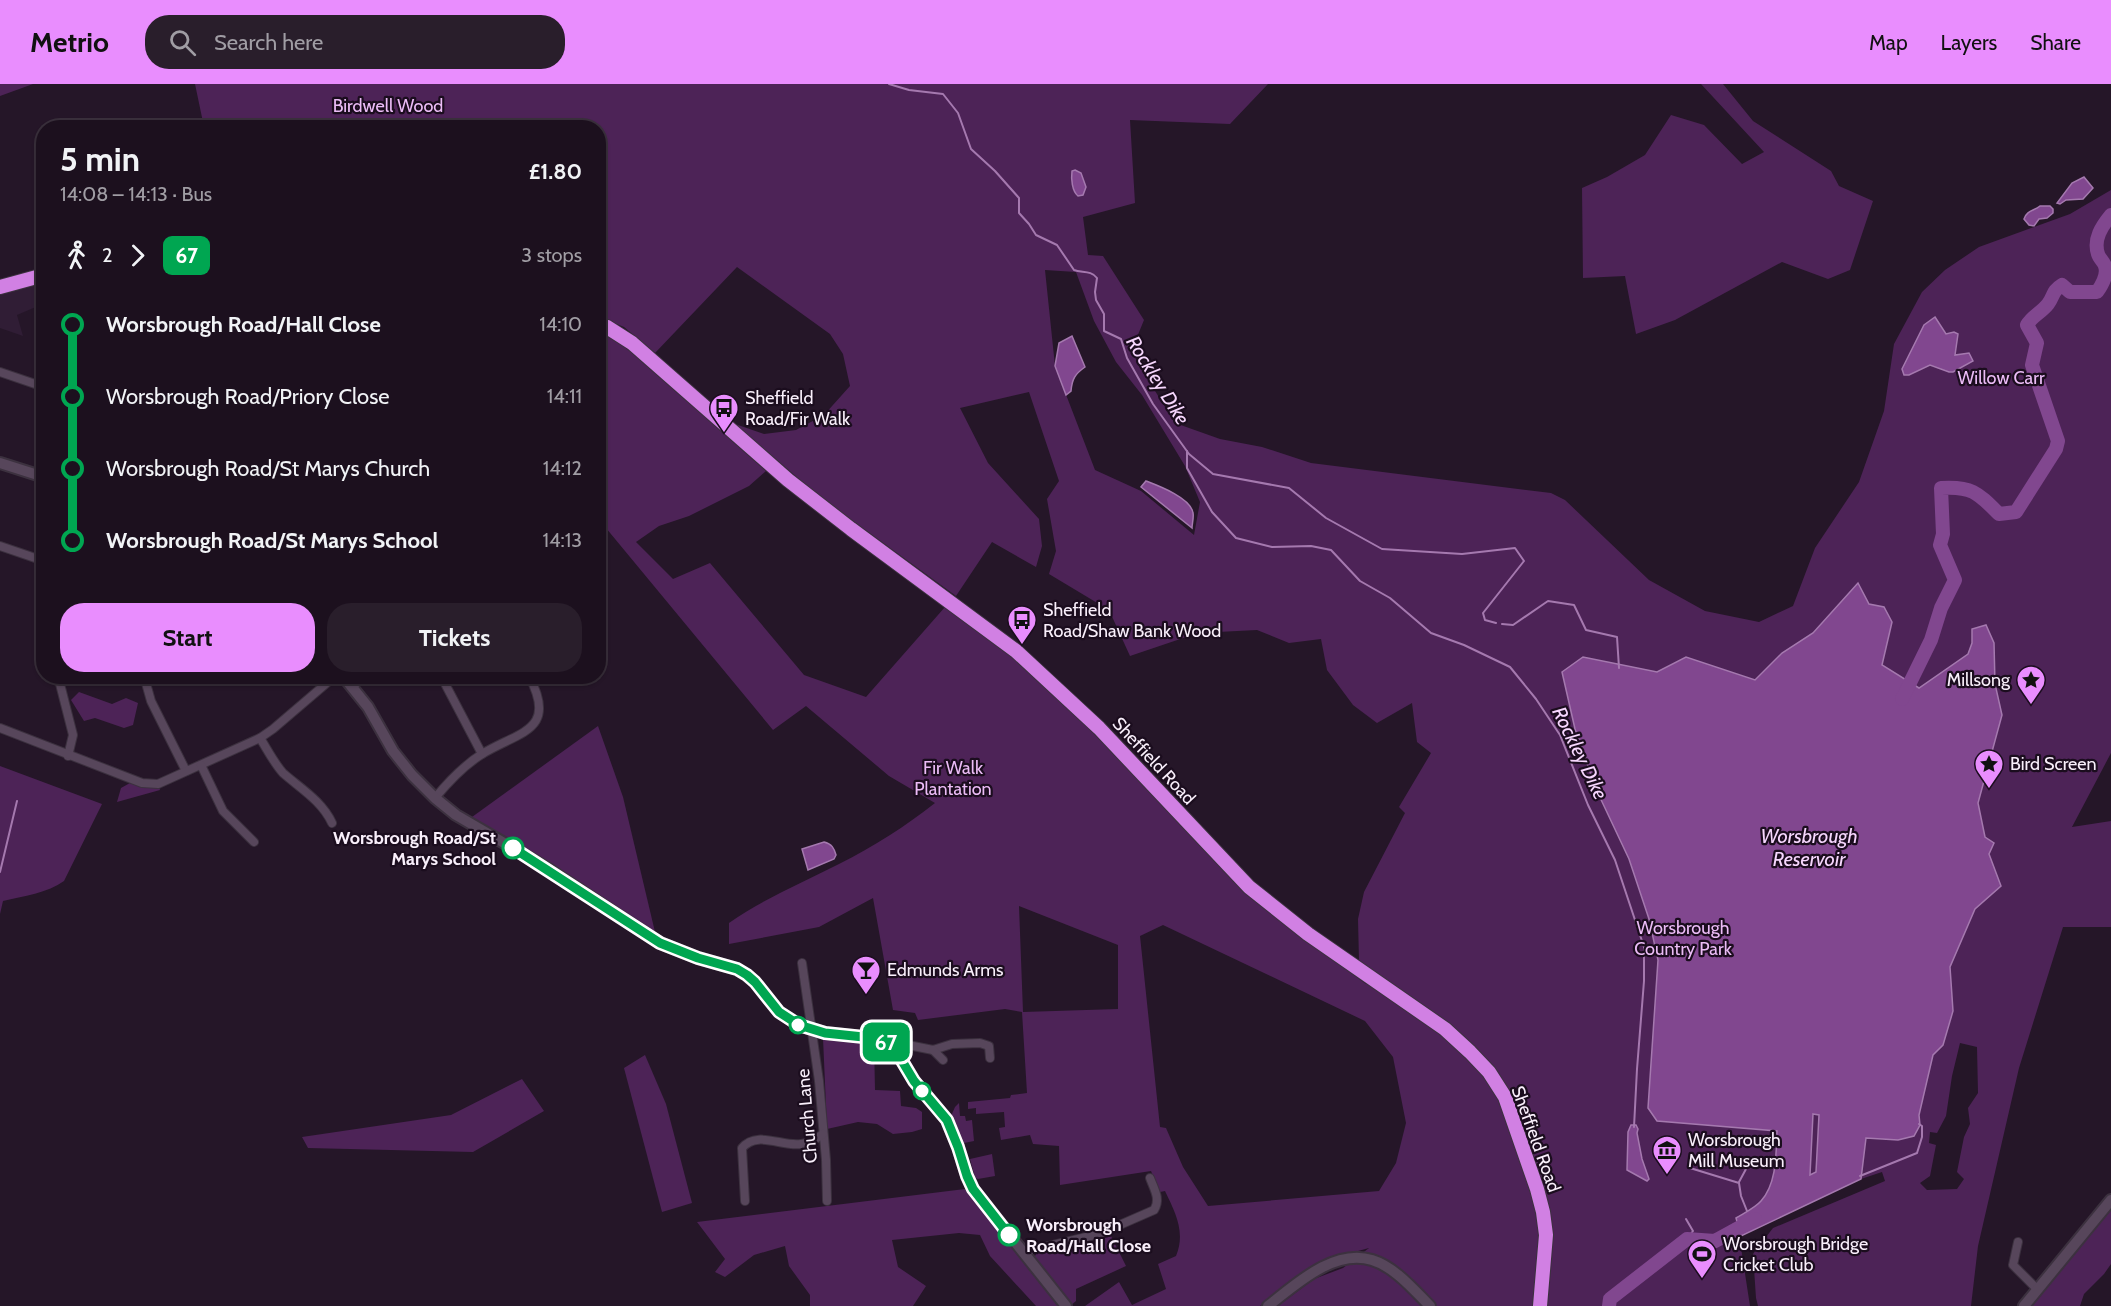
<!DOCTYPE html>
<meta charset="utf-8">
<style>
body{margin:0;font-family:Cabin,sans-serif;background:#291e2b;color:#f1f3f6;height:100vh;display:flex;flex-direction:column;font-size:22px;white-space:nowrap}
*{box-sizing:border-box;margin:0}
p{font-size:20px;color:#a09da4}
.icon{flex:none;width:33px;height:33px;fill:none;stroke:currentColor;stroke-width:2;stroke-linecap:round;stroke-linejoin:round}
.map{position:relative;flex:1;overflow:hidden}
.side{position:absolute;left:36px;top:36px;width:570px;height:564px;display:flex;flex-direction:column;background:#1c101e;border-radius:24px;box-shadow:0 2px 4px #0004,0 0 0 2px #3a303c}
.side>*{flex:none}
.badge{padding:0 12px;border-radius:9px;font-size:21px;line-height:39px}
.map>.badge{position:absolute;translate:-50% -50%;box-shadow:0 0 0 3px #fff}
.legs{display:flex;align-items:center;gap:9px;height:66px;padding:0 24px;font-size:20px}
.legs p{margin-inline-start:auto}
.overview{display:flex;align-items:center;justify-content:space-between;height:102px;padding:0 24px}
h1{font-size:33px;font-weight:700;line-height:45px}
.cta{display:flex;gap:12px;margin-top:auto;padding:12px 24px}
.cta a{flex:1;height:69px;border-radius:24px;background:#e98dfe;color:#111;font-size:24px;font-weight:700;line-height:69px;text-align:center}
.cta a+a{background:#291e2b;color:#f1f3f6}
ul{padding:0 24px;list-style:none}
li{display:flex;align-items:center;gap:21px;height:72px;font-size:22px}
li i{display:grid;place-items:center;width:9px;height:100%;margin:0 8px;background:currentColor}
li i::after{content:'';width:15px;height:15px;margin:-8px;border:4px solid;border-radius:50%;background:#1c101e}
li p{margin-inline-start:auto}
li:first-child i{background:linear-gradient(#0000 50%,currentColor 0)}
li:last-child i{background:linear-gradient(currentColor 50%,#0000 0)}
header{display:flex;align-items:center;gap:36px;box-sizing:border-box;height:84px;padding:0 30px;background:#e98dfe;color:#111}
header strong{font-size:28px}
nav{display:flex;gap:33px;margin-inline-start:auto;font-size:21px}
.search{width:420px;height:54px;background:#291e2b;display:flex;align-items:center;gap:15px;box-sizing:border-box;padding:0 21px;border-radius:24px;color:#a09da4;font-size:22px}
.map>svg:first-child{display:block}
.built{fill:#301d35}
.green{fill:#4d2357;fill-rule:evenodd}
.water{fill:#81478f;stroke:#a579af;stroke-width:1.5;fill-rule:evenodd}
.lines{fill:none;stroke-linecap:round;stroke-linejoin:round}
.stream{stroke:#a579af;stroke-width:2}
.river{stroke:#81478f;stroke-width:14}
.street-casing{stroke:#3c313f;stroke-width:10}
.secondary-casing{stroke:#3c313f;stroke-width:14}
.highway-casing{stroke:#3c313f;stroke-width:16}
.street{stroke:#57465b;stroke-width:8}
.secondary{stroke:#57465b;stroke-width:10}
.highway{stroke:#d180e3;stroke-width:14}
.line-1-casing{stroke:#fff;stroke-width:14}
.line-1{stroke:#00a651;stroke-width:9}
.stop-1-dot{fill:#fff;stroke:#00a651;stroke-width:3}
.labels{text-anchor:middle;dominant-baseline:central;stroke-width:4.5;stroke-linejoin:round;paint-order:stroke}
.park-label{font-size:18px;fill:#ecbcf7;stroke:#1b0d1e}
.poi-label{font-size:18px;fill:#f9effb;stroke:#1b0d1e;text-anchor:start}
.street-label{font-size:18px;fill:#f9effb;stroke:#1b0d1e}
.stop-label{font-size:18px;font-weight:bold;fill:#f9effb;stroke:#1b0d1e;text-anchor:end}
.water-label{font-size:20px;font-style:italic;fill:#f7d7fe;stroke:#1b0d1e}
</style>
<header>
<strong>Metrio</strong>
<div class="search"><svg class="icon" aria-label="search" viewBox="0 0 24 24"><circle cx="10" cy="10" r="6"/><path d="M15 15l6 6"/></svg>Search here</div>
<nav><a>Map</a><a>Layers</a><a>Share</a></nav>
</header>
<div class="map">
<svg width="2111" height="1222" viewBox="0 0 2111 1222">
<rect width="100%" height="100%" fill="#251628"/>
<path class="built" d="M 43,198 L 35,214 L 38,222 L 17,231 L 23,252 L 0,244 L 0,211 Z"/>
<g class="green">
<path d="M 0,0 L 33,0 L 0,12 Z"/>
<path d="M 195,0 L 1268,0 L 1230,40 L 1130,36 L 1135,119 L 1083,133 L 1088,171 L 1103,172 L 1144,236 L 1135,258 L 1142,286 L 1175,339 L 1220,355 L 1262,363 L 1311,379 L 1551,409 L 1565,416 L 1649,496 L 1705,527 L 1759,538 L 1793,522 L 1815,464 L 1859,398 L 1884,327 L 1894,260 L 1922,208 L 1945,186 L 1979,163 L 2070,130 L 2111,106 L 2111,669 L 2072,743 L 2111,737 L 2111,843 L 2063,843 L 2019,984 L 1978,1162 L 1971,1222 L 1758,1222 L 1756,1214 L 1753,1170 L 1773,1144 L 1885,1097 L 1882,1088 L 1861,1095 L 1741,1152 L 1731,1154 L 1740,1157 L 1750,1222 L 1278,1222 L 1314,1195 L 1343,1184 L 1369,1164 L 1336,1173 L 1305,1188 L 1260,1222 L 1085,1222 L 1119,1198 L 1132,1221 L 1166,1205 L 1158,1180 L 1176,1172 C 1186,1148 1175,1128 1165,1107 L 1160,1108 L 1151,1087 L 1060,1101 L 1059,1062 L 1033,1060 L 1030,1051 L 1001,1056 L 999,1044 L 1005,1043 L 1004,1028 L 976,1030 L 976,1024 L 968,1025 L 968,1018 L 1010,1014 L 1011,1011 L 1027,1009 L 1022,928 L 1005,925 L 918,936 L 915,929 L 893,926 L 873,814 L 819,843 L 729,860 L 729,839 C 763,815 802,799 839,780 C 873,763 906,742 935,719 L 889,692 L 806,622 L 773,646 L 601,438 L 608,431 L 599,431 L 599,247 L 611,252 L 631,268 L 766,387 L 749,402 L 689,432 L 659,442 L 636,458 L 673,495 L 710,479 L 804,591 L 866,613 L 945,523 L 1005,567 L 1035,592 L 1077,632 L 1252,814 L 1366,900 L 1359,877 L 1358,835 L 1364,808 L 1405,729 L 1399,723 L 1431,669 L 1417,658 L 1412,619 L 1377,639 L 1353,621 L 1327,586 L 1321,555 L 1289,559 L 1257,546 L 1198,549 L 1130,572 L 1109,526 L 1049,490 L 1056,467 L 1047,415 L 1059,397 L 1029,308 L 960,324 L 988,379 L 1039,435 L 1042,462 L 1036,483 L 992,458 L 956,512 L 820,413 L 735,340 L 764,350 L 796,346 L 824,331 L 850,302 L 843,270 L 830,250 L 737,183 L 655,269 L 624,243 L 599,233 L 598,44 L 204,43 ZM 1045,186 L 1076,188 L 1094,237 L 1116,278 L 1142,311 L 1185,382 L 1200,418 L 1194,451 L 1141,407 L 1095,386 L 1055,282 ZM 1019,822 L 1118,861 L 1118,925 L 1023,928 ZM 1163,841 L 1365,937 L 1393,973 L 1406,1039 L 1396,1079 L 1379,1107 L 1208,1122 L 1183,1083 L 1166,1044 L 1160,1043 L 1140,852 ZM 1960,959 L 1977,963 L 1978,1009 L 1968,1024 L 1970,1040 L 1964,1053 L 1957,1088 L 1964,1095 L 1957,1105 L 1927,1106 L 1920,1099 L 1930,1092 L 1936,1061 L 1929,1059 L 1930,1048 L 1937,1049 L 1946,1032 L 1952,992 Z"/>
<path d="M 1701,0 L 1723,0 L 1753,37 L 1831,87 L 1839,102 L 1873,117 L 1850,186 L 1828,195 L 1782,178 L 1675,236 L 1636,250 L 1625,192 L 1583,194 L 1582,104 L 1607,93 L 1645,71 L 1671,31 L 1704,41 L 1742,80 L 1764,68 Z"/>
<path d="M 79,608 L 112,620 L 126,614 L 138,619 L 133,641 L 124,644 L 95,634 L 84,637 L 71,616 Z"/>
<path d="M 598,642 L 623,713 L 655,848 L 472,733 Z"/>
<path d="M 0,682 L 102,720 L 64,797 C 48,809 23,812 3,817 L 0,830 Z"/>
<path d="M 130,699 L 144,703 L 159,703 L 160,706 L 117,718 L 121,704 Z"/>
<path d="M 823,954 L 874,958 L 875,1006 L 900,1007 L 901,1022 L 916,1024 L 922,1028 L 922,1045 L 912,1048 L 893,1050 L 877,1040 L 858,1038 L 827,1045 Z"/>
<path d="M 645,971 L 666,1020 L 692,1119 L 662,1128 L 624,984 Z"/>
<path d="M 522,995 L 544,1027 L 473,1068 L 308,1064 L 302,1053 L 451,1031 Z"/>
<path d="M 959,1019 L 960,1032 L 965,1032 L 966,1037 L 972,1036 L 974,1057 L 964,1059 L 951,1032 L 955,1023 Z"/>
<path d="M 992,1070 L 995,1092 L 978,1095 L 975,1094 L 970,1075 Z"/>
<path d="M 965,1105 L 1058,1222 L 1036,1222 L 990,1172 L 980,1151 L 959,1149 L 892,1156 L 898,1183 L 926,1202 L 913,1222 L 810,1222 L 810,1211 L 789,1182 L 785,1162 L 754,1171 L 725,1193 L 715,1188 L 725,1175 L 697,1138 Z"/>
<path d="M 2111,1126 L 2111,1180 L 2104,1190 L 2084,1210 L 2080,1222 L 2029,1222 Z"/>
<path d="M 1111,1152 L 1126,1182 L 1076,1205 L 1076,1217 L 1070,1222 L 1034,1174 L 1037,1168 L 1088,1157 L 1091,1159 Z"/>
</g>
<g class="water">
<path d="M 1075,86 L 1081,89 L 1086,103 L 1083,111 L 1078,112 C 1072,107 1071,95 1072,87 Z"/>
<path d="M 2084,93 L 2093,104 L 2083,115 L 2066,116 L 2060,120 L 2057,119 L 2072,99 Z"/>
<path d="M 2040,122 L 2050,122 L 2053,125 L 2053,129 L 2047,134 L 2039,135 L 2034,142 L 2029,141 L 2024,135 C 2027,126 2034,127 2040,122 Z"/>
<path d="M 1935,233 L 1946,250 L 1954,248 L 1958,250 L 1955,271 L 1969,269 L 1973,277 L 1953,288 L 1949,288 L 1930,281 L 1909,291 L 1904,291 L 1902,285 L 1924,241 Z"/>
<path d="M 1072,252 L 1085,283 C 1075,290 1072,295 1071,307 L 1066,311 L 1055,282 L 1059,259 Z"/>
<path d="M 1146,397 C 1159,402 1191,414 1193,429 C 1194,433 1192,440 1192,444 L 1141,403 Z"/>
<path d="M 1858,499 L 1869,520 L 1884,523 L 1892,538 L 1882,581 L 1919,604 L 1968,570 L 1972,559 L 1972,545 L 1986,541 L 1994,559 L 1995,600 L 2002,631 L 1978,719 L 1985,753 L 1994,759 L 1989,770 L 2001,802 L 1975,825 L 1950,883 L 1953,927 L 1943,961 L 1933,971 L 1919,1031 L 1920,1041 L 1914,1052 L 1898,1056 L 1866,1054 L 1861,1095 L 1741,1152 L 1736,1134 C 1744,1129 1755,1124 1761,1117 C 1777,1099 1776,1070 1777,1047 L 1657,1037 L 1648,1024 L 1658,876 L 1649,835 L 1629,775 L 1596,705 L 1575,645 L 1562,588 L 1583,573 L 1657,588 L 1686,573 L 1755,596 L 1782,569 L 1813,549 ZM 1813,1030 L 1819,1031 L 1816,1088 L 1810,1091 Z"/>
<path d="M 824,758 C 832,760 834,764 836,771 L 834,775 L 808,786 L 802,765 Z"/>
<path d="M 1631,1041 L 1636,1041 L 1638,1045 L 1637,1049 L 1642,1075 L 1649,1095 L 1647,1097 L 1627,1086 L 1628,1048 Z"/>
</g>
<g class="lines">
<g class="stream">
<path d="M 889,0 L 909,6 L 943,10 L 958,29 L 971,65 L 995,87 L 1019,114 L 1019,129 L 1029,140 L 1036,151 L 1057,161 L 1074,186 C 1082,189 1091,186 1097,194 L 1095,208 L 1096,216 L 1104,230 L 1104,247 L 1121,255 L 1127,274 L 1153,320 L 1189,370 L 1213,390 L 1289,404 L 1326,434 L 1382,465 L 1462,470 L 1515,464 L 1524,477 L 1483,529 L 1485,536 L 1496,539"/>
<path d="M 1187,367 L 1187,384 L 1212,428 L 1236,454 L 1272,463 L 1311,462 L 1331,466 L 1360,497 L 1390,514 L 1431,549 L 1464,561 L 1510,583 L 1536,615 L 1560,651 L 1588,721 L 1615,776 L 1644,863 L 1644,897 L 1637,985 L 1634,1043"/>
<path d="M 1502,540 L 1513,541 L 1548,517 L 1574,521 L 1586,546 L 1617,553 L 1619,584"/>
<path d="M 0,788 L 17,717"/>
<path d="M 1690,1084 L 1739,1099 L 1741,1112 L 1747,1127"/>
<path d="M 1860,1092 L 1917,1069 L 1922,1053 L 1922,1042 L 1919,1040"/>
<path d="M 1739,1098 L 1746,1085"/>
<path d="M 1686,1135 L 1693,1147 L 1687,1155"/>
</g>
<g class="river">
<path d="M 1902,615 L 1931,556 L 1941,524 L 1955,496 L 1940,461 L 1943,450 L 1941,404 C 1972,402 1978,409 1999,430 L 2016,428 L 2056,365 L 2058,357 L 2032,281 L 2037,259 L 2027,241 C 2032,232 2041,229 2048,220 C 2054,212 2052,207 2062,201 L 2070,208 L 2097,208 C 2102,201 2108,191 2105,182 C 2104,178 2099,174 2098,170 C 2093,155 2102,142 2111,131"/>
<path d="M 1609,1222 L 1610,1215 L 1687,1155 L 1715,1157 L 1755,1135"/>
</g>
<g class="street-casing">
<g id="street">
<path d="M 0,288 L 44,303"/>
<path d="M 0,462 L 44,477"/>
<path d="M 58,592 L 73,651 L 68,672"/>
<path d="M 144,592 L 151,617 L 186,687"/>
<path d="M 441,592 L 482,670"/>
<path d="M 353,604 L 361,592"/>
<path d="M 0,644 L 142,699 L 158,700 L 260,654 L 273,645 L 335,592"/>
<path d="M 260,654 C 267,665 274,679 283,689 C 300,704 322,717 332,739"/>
<path d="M 201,681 L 223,727 L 254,758"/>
<path d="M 435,714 C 449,697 463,682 482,670 C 520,647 558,647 529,592"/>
<path d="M 802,879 L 819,997 L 826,1076 L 827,1117"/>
<path d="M 895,965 L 908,961 L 933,966 L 952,960 L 980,959 L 989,962 L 990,974"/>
<path d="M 933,966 L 943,976"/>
<path d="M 745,1117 L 742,1064 C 757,1046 782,1063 801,1060 C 810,1059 816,1055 823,1050"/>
<path d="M 2018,1158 L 2013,1181 L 2037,1205"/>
<path d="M 1023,1168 L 1099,1150 L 1154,1126 C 1161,1115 1154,1105 1150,1094"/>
</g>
</g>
<g class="secondary-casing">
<g id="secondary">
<path d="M 0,379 L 44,393"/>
<path d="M 343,592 L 368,623 L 393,667 L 412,691 L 435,714 L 456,731 L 547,784 L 660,859 L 698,874 L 737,885 L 746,891 L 755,898 L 779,928 L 799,941 L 825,949 L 873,954 L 885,958 L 895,965 L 914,997 L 947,1036 L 958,1063 L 967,1092 L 973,1105 L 1066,1222"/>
<path d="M 1268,1222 C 1295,1201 1334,1164 1372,1176 C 1395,1183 1414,1206 1430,1222"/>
<path d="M 2024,1222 L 2111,1116"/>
</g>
</g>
<g class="highway-casing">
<g id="highway">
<path d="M 0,203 L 44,191"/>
<path d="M 598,240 L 607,243 L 632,259 L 788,396 L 851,445 L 1016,567 L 1099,644 L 1249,803 L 1308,850 L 1445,945 L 1470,968 L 1489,988 L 1505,1013 L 1537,1105 L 1543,1128 L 1546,1151 L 1540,1222"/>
</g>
</g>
<use href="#street" class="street"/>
<use href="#secondary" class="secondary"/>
<use href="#highway" class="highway"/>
</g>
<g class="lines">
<g class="line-1-casing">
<path id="line-1" d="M 513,764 L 660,859 L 698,874 L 737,885 L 747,891 L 755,898 L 779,928 L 799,941 L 825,949 L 873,954 L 885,958 L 895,965 L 914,997 L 947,1036 L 958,1063 L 967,1092 L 973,1105 L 1009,1151"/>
</g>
<use href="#line-1" class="line-1"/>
</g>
<defs>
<g id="bus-pin" transform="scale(1.5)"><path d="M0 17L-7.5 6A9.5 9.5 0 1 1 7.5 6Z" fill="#e98dfe" stroke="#1b0d1e"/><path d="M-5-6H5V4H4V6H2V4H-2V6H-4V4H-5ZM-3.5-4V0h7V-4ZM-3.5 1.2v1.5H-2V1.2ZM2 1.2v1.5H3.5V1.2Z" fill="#111"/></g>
<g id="sight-pin" transform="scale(1.5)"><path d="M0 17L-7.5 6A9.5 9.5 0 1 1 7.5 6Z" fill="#e98dfe" stroke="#1b0d1e"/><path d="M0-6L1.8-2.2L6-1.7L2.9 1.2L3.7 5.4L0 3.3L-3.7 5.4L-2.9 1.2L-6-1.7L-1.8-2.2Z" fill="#111"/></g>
<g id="bar-pin" transform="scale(1.5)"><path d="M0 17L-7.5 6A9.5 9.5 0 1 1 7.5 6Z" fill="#e98dfe" stroke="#1b0d1e"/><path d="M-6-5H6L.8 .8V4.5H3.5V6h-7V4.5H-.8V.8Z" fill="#111"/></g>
<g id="museum-pin" transform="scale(1.5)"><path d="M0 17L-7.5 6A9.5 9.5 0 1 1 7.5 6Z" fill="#e98dfe" stroke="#1b0d1e"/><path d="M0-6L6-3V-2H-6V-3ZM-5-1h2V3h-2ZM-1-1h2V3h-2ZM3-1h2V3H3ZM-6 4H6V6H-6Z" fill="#111"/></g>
<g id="stadium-pin" transform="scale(1.5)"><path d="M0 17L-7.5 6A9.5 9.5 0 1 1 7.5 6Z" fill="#e98dfe" stroke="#1b0d1e"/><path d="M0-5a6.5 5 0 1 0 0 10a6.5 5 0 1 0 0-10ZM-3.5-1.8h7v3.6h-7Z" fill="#111"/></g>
</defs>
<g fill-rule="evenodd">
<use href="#bus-pin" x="724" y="324"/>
<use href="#bus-pin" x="1022" y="536"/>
<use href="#sight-pin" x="2031" y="596"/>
<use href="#sight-pin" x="1989" y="680"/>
<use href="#bar-pin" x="866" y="886"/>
<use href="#museum-pin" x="1667" y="1066"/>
<use href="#stadium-pin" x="1702" y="1170"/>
</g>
<g class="stop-1-dot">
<circle cx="513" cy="764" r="10"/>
<circle cx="798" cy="941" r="8"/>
<circle cx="922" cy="1007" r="8"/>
<circle cx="1009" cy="1151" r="10"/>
</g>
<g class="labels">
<g class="park-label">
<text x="388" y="22">Birdwell Wood</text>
<text x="2001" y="294">Willow Carr</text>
<text x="953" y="684">Fir Walk<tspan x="953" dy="21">Plantation</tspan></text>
<text x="1683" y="844">Worsbrough<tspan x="1683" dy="21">Country Park</tspan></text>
</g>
<g class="poi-label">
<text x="745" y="314">Sheffield<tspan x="745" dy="21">Road/Fir Walk</tspan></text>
<text x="1043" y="526">Sheffield<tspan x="1043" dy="21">Road/Shaw Bank Wood</tspan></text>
<text x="2010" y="596" text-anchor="end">Millsong</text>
<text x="2010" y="680">Bird Screen</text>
<text x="887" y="886">Edmunds Arms</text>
<text x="1688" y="1056">Worsbrough<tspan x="1688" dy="21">Mill Museum</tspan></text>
<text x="1723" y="1160">Worsbrough Bridge<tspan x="1723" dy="21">Cricket Club</tspan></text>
</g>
<g class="street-label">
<text transform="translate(1154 677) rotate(47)">Sheffield Road</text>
<text transform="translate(807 1032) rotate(-95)">Church Lane</text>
<text transform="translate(1536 1055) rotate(70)">Sheffield Road</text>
</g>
<g class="stop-label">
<text x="496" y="754">Worsbrough Road/St<tspan x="496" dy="21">Marys School</tspan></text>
<text x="1026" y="1141" text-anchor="start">Worsbrough<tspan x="1026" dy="21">Road/Hall Close</tspan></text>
</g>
<g class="water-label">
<text transform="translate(1158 296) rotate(58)">Rockley Dike</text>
<text transform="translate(1580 669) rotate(64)">Rockley Dike</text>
<text x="1809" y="752">Worsbrough<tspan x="1809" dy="23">Reservoir</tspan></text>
</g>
</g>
</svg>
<b class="badge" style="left:886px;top:958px;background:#00a651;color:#fff">67</b>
<section class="side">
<div class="overview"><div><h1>5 min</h1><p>14:08 – 14:13 · Bus</p></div><b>£1.80</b></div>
<div class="legs"><svg class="icon" aria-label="walk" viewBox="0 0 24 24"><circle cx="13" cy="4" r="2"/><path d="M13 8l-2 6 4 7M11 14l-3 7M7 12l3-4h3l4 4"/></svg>2<svg class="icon" aria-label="forward" viewBox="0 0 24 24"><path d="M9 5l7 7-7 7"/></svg><b class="badge" style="background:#00a651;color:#fff">67</b><p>3 stops</p></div>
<ul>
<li><i style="color:#00a651"></i><b>Worsbrough Road/Hall Close</b><p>14:10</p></li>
<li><i style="color:#00a651"></i><span>Worsbrough Road/Priory Close</span><p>14:11</p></li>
<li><i style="color:#00a651"></i><span>Worsbrough Road/St Marys Church</span><p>14:12</p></li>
<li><i style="color:#00a651"></i><b>Worsbrough Road/St Marys School</b><p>14:13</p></li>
</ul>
<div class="cta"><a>Start</a><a>Tickets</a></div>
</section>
</div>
